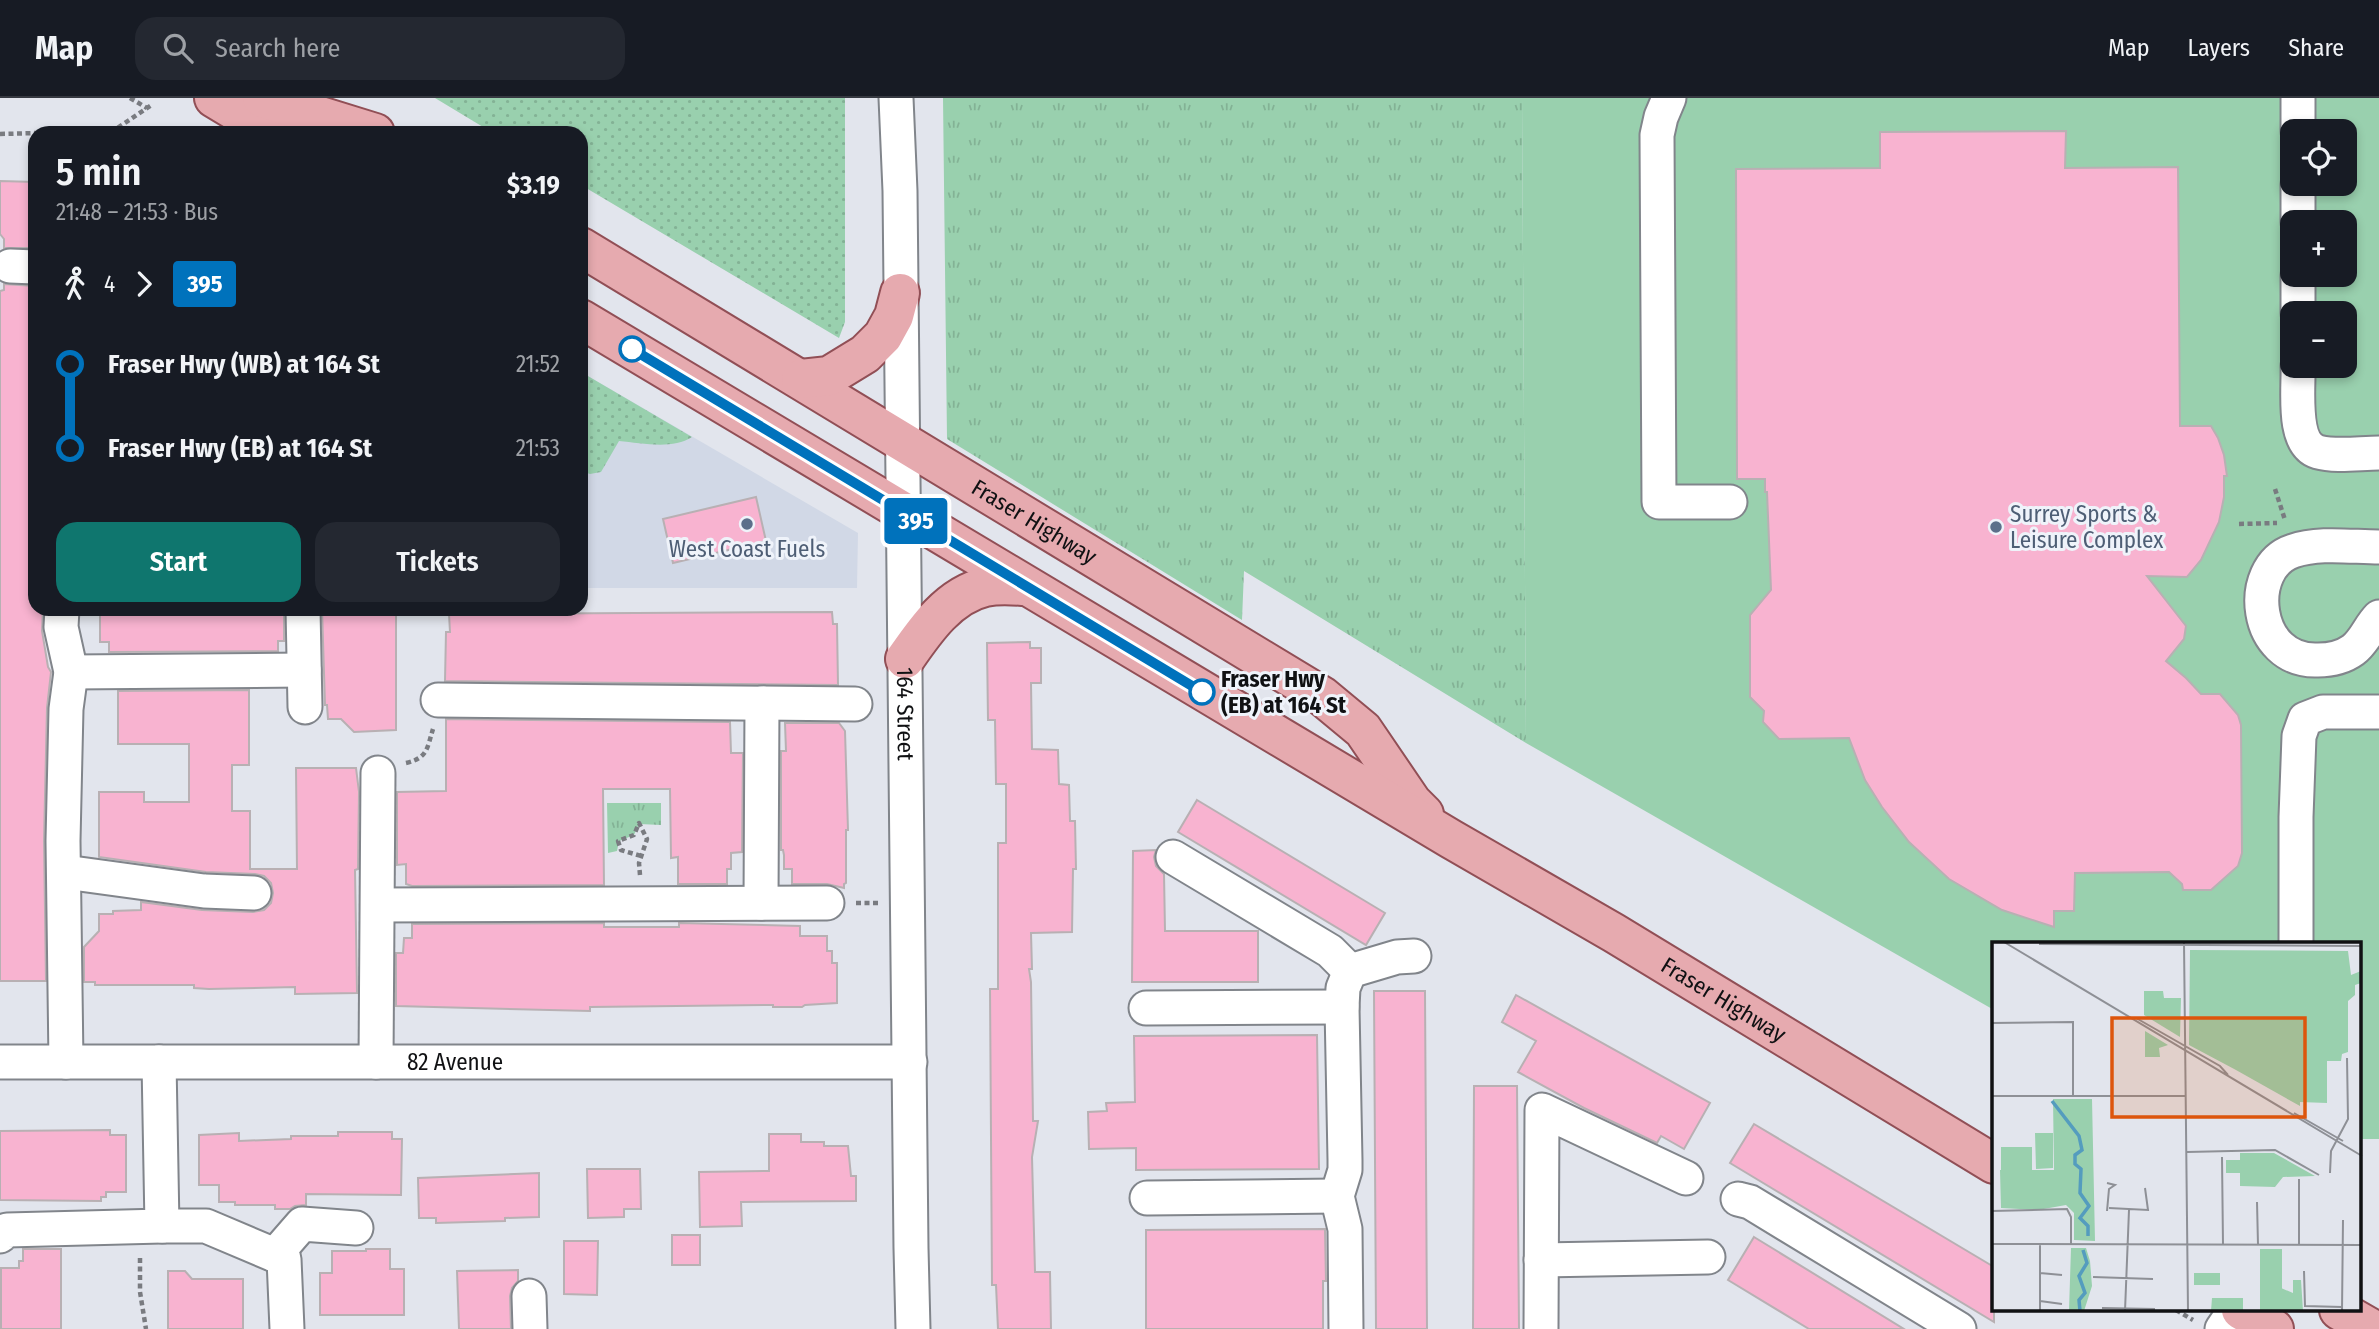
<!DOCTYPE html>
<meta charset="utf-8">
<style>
body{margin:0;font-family:"Fira Sans Condensed",sans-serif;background:#242831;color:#f1f3f6;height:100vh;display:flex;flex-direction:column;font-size:26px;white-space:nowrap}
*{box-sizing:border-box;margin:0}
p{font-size:23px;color:#9ea1a6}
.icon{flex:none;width:38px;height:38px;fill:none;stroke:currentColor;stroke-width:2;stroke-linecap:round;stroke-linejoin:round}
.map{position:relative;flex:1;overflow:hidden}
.panel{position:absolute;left:28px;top:28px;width:560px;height:490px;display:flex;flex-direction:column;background:#171b24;border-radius:21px;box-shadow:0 4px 10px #0003}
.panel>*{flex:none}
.badge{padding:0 14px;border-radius:5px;font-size:24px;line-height:46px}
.tools{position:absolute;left:2280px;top:21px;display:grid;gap:14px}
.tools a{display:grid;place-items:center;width:77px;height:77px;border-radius:14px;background:#171b24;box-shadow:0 4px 10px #0003;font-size:35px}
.map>.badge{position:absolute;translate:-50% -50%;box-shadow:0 0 0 4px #fff}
.legs{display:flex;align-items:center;gap:10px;height:77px;padding:0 28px;font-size:23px}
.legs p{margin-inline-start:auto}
.overview{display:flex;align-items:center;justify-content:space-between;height:119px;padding:0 28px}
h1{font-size:38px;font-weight:600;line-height:52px}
.primary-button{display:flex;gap:14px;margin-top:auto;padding:14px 28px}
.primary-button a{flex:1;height:80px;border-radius:21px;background:#0f766e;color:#fff;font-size:28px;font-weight:600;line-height:80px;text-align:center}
.primary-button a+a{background:#242831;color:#f1f3f6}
ul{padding:0 28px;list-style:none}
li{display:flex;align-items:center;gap:24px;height:84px;font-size:26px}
li i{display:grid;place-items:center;width:10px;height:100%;margin:0 9px;background:currentColor}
li i::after{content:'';width:18px;height:18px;margin:-9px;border:5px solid;border-radius:50%;background:#171b24}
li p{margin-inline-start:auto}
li:first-child i{background:linear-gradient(#0000 50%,currentColor 0)}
li:last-child i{background:linear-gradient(currentColor 50%,#0000 0)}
header{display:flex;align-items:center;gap:42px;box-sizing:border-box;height:98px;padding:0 35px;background:#171b24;border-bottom:2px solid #363941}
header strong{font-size:33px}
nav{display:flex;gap:38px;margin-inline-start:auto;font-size:24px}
.search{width:490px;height:63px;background:#242831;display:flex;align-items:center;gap:18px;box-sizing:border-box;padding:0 24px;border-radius:21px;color:#9ea1a6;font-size:26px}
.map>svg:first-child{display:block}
.built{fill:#d1d8e6}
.grass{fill:url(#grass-dots)}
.park{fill:url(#park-tufts)}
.pitch{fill:#99d0ae;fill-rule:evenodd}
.building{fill:#f8b3d0;stroke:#b8b0b3;stroke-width:2}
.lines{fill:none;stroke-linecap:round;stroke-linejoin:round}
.minor-casing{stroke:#81858b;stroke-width:37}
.major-casing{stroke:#914f56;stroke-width:42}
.path{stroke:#797b80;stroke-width:4.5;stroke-dasharray:5 3.5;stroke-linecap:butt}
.minor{stroke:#fff;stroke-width:33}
.major{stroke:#e6aaaf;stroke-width:38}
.line-1-casing{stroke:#fff;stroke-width:16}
.line-1{stroke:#0072bc;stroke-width:10}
.stop-1-dot{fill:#fff;stroke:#0072bc;stroke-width:3.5}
.service-dot{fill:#5c6f8a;stroke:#eff3fa;stroke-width:2.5}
.labels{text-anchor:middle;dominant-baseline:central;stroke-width:6;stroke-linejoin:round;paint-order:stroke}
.service-label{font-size:23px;fill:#4e5e75;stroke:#eff3fa;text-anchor:start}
.street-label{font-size:23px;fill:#101113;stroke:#eff3fa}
.stop-label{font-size:23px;font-weight:bold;fill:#101113;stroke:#eff3fa;text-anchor:start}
.inset-river{fill:none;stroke:#549cbe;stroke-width:3.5}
.inset-road{fill:none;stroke:#8e9096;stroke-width:2}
.view{fill:#dd550c;fill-opacity:0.15;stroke:#dd550c;stroke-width:3.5}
.inset-edge{fill:none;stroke:#101113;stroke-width:3.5}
</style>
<header>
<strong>Map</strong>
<div class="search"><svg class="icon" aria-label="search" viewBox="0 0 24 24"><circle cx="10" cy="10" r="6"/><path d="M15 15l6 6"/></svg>Search here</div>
<nav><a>Map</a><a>Layers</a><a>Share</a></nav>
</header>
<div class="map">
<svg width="2379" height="1231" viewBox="0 0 2379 1231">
<defs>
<pattern id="grass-dots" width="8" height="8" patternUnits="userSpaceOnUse" patternTransform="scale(1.75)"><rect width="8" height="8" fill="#99d0ae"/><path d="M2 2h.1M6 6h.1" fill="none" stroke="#83b295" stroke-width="1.8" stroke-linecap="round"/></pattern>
<pattern id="park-tufts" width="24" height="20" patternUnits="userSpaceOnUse" patternTransform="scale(1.75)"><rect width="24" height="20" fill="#99d0ae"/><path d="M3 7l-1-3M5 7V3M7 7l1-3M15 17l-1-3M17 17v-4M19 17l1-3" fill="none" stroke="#83b295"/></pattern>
</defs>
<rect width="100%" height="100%" fill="#e2e5ed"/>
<path class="built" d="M 581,274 L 858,435 L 857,490 L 581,490 Z"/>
<g class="grass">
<path d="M 435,0 L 845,0 L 845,224 L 839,240 L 581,87 L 581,35 L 493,35 Z"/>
<path d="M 581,274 L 692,339 C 672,352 642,345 619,343 L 601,374 L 590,376 L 581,373 Z"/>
</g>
<g class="park">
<path d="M 943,0 L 1522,0 L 1526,645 L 1244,473 L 1242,522 L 947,341 Z"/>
<path d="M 607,705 L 661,705 L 661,727 L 639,726 L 634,737 L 619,743 L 617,753 L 608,755 Z"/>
</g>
<path class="pitch" d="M 1522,0 L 2379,0 L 2379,1041 L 2360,1041 L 2360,846 L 1994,846 L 1994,912 L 1526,645 ZM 2292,33 L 2345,33 L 2345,86 L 2292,86 ZM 2292,124 L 2345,124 L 2345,177 L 2292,177 ZM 2292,215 L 2345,215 L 2345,268 L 2292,268 Z"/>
<g class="building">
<path d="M 2066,33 L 2065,70 L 2178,69 L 2180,328 L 2211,328 L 2218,340 L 2224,357 L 2227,378 L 2224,378 L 2224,399 L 2219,424 L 2201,462 L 2187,479 L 2147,478 L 2186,528 L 2184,541 L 2166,563 L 2186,580 L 2201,596 L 2220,596 L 2238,617 L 2241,627 L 2242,755 L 2238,768 L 2211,792 L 2183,792 L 2182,786 L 2169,774 L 2075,775 L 2074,813 L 2054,813 L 2054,829 L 2002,812 L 1949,781 L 1909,744 L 1882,709 L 1865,682 L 1849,640 L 1779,641 L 1763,624 L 1764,613 L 1750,599 L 1750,517 L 1771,492 L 1767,394 L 1765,394 L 1765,381 L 1737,381 L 1736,71 L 1880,70 L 1880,34 Z"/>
<path d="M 0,83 L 35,84 L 35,150 L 4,150 L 4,141 L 0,136 Z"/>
<path d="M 4,186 L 35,188 L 35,511 L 43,511 L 42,533 L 48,569 L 51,574 L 47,610 L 44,743 L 46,883 L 0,883 L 0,193 L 4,192 Z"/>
<path d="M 756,399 L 766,443 L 673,465 L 663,421 Z"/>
<path d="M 116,511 L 284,511 L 284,543 L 278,543 L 278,553 L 109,554 L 109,544 L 100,544 L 100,515 L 116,515 Z"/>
<path d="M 322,511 L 396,511 L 396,632 L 354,634 L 341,621 L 328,621 L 327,607 L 325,607 Z"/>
<path d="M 832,514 L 833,526 L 837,526 L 838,587 L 445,583 L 446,534 L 450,534 L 449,516 Z"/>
<path d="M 1030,544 L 1030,550 L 1041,550 L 1041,585 L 1031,585 L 1032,651 L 1058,652 L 1059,686 L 1069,687 L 1070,723 L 1075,723 L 1076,771 L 1073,771 L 1072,834 L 1031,835 L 1032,871 L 1029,871 L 1031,884 L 1033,1023 L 1038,1023 L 1032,1059 L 1035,1174 L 1050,1174 L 1051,1231 L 998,1231 L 996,1187 L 992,1187 L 990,891 L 998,891 L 998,745 L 1006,745 L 1006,686 L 996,686 L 995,622 L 988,622 L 987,545 Z"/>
<path d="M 249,592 L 249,667 L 232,667 L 232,713 L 250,713 L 250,771 L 297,771 L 296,670 L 356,670 L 359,694 L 358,771 L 355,772 L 357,895 L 295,896 L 295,889 L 209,891 L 194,890 L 194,887 L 95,887 L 95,884 L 84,884 L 84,849 L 99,833 L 99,816 L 113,816 L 113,813 L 141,812 L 141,804 L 202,812 L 253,814 L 264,812 L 271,805 L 273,795 L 271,785 L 264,778 L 255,776 L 206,774 L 99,759 L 99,694 L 144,694 L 144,704 L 189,704 L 189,646 L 118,646 L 118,593 Z"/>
<path d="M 446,621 L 730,624 L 731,655 L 743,655 L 742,754 L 731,755 L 731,771 L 727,771 L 727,786 L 678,786 L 678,759 L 671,760 L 670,691 L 603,691 L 604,787 L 412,788 L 406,786 L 406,766 L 397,767 L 397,694 L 446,693 Z"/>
<path d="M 785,625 L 839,625 L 845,633 L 848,732 L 846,732 L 846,785 L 844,786 L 844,790 L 827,786 L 792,786 L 792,771 L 784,771 L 784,757 L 783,752 L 781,752 L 781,653 L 786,653 Z"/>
<path d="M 1197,702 L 1385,815 L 1366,847 L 1178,734 Z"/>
<path d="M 1156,752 L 1154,759 L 1156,768 L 1164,776 L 1165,833 L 1258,833 L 1258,884 L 1132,884 L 1133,753 Z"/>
<path d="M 604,825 L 604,829 L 679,829 L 679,825 L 800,828 L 800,838 L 827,838 L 827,853 L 832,853 L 832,865 L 837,865 L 837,905 L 805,907 L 802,909 L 773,909 L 773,907 L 590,909 L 590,913 L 396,908 L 396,855 L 403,855 L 404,840 L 412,840 L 412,826 Z"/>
<path d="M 1374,893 L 1425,893 L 1427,1231 L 1376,1231 Z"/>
<path d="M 1516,897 L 1710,1005 L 1684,1051 L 1661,1038 L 1657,1045 L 1584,1010 L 1518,974 L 1536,943 L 1502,924 Z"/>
<path d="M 1317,937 L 1319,1071 L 1136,1072 L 1136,1050 L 1089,1051 L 1088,1014 L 1107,1013 L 1106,1005 L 1135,1004 L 1134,938 Z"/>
<path d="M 1474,988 L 1517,988 L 1519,1231 L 1473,1231 Z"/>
<path d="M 1754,1026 L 1994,1169 L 1994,1224 L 1730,1065 Z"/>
<path d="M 110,1032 L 110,1037 L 126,1037 L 126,1094 L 106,1094 L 106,1099 L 101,1099 L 101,1103 L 0,1102 L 0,1033 Z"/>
<path d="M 338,1034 L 392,1034 L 392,1041 L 402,1041 L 401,1097 L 306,1096 L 306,1107 L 295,1108 L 290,1111 L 275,1111 L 275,1107 L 235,1107 L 235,1104 L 219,1104 L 219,1087 L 199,1087 L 199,1037 L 239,1035 L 239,1043 L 291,1041 L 291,1038 L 338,1038 Z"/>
<path d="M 769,1036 L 801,1036 L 801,1044 L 824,1044 L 824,1048 L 848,1048 L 851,1078 L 856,1078 L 856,1103 L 741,1104 L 742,1128 L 700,1129 L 699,1074 L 769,1073 Z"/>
<path d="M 587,1071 L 640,1071 L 641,1111 L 624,1111 L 624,1119 L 588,1120 Z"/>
<path d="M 539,1075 L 539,1119 L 505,1120 L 505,1123 L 436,1125 L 436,1120 L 419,1120 L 418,1080 Z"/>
<path d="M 1325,1131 L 1326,1183 L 1323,1183 L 1323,1231 L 1146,1231 L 1146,1132 Z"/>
<rect x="672" y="1137" width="28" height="30"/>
<path d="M 1754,1139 L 1904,1231 L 1809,1231 L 1728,1182 Z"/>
<path d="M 564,1143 L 598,1143 L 597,1197 L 564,1196 Z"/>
<path d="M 23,1151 L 61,1151 L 61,1231 L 1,1231 L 1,1170 L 19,1170 L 19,1163 L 23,1163 Z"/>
<path d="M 366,1151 L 390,1151 L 390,1171 L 404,1171 L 404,1217 L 320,1217 L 320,1175 L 332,1175 L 332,1153 L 366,1153 Z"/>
<path d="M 518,1172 L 518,1183 L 512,1190 L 510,1198 L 511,1231 L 459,1231 L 457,1173 Z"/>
<path d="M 168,1173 L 185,1173 L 192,1181 L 243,1181 L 243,1231 L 168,1231 Z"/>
</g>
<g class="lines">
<g class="minor-casing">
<g id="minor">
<path id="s1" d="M 896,0 L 900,93 L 911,1150 L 913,1231"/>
<path d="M 1669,0 L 1661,19 L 1657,37 L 1659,404 L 1730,404"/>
<path d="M 2298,33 L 2298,0"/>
<path d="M 2298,86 L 2298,124"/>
<path d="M 10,168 L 35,169"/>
<path d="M 2298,177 L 2298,215"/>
<path d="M 2298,268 C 2299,290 2291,346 2318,354 C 2336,359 2360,355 2379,355"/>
<path d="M 2379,449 C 2352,449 2319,444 2293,453 C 2244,469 2253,565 2318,562 C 2331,562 2342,560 2353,552 C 2365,543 2369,529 2379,519"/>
<path d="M 62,511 L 61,529 L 71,574 L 66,611 L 63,743 L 66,964"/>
<path d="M 303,511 L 305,609"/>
<path d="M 71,574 L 304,572"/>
<path d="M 438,602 L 855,606"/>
<path d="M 1173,759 L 1330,853 L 1350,873"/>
<path d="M 65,774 L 204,793 L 254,795"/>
<path d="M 761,805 L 762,605"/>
<path d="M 378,807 L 827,805"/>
<path d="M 2296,846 L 2296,719 L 2299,638 L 2305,621 L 2323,614 L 2379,614"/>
<path d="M 1146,910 L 1342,909"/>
<path id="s2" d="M 0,964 L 910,964"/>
<path d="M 376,964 L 378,675"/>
<path d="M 1147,1100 L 1337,1098"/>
<path d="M 1738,1101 L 1750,1104 L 1959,1231"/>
<path d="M 162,1128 L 206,1128 L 284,1161 L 287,1231"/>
<path d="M 0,1138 L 7,1132 L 162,1128 L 159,964"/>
<path d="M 275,1157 L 302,1126 L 356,1130"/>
<path d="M 1541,1162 L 1708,1159"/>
<path d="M 529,1198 L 530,1231"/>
<path d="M 1346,1231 L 1345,1131 L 1337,1098 L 1345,1072 L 1345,1062 L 1342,909 L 1343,890 L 1350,873 L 1397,859 L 1414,858"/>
<path d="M 1541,1231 L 1542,1012 L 1686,1080"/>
<path d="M 2222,1231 L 2235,1212"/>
</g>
</g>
<g class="major-casing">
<g id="major">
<path d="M 214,0 L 272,35"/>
<path d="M 262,0 L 375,35"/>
<path id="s3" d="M 581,149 L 1322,598 L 1363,632 L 1412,704 L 1424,716"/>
<path id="s4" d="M 581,221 L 1451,741 L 1614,835 L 1994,1066"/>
<path d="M 801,281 L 829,278 L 865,256 L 883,238 L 894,218 L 900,195"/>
<path d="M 905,561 C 925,532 949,497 985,489 C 998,486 1011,487 1023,488"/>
<path d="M 2241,1212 L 2274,1231"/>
<path d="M 2339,1212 L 2372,1231"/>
</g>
</g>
<g class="path">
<path d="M 130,0 L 147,10"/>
<path d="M 0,36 L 113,33 L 153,6"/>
<path d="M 2275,391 L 2285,422"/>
<path d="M 2239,426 L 2277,425"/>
<path d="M 406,665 C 428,660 427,650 433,631"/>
<path d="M 640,777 L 639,765 L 647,741 L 639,725 L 634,737 L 618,743 L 621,752 L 641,758"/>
<path d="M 856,805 L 878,805"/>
<path d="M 140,1160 L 140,1194 L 146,1231"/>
<path d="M 2176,1212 L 2193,1222"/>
</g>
<use href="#minor" class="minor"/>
<use href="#major" class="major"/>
</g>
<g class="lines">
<g class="line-1-casing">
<path id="line-1" d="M 632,251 L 1202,594"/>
</g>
<use href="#line-1" class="line-1"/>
</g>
<g class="stop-1-dot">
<circle cx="632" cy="251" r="12"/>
<circle cx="1202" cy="594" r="12"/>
</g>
<g class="service-dot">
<circle cx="747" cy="426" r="7"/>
<circle cx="1996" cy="429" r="7"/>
</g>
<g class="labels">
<g class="service-label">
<text x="2010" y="416">Surrey Sports &amp;<tspan x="2010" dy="26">Leisure Complex</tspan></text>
<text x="747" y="451" text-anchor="middle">West Coast Fuels</text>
</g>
<g class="street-label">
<text stroke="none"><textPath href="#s3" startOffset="530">Fraser Highway</textPath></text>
<text stroke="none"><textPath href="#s1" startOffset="616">164 Street</textPath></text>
<text stroke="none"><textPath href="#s4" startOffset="1330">Fraser Highway</textPath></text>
<text stroke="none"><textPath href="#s2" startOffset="455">82 Avenue</textPath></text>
</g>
<g class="stop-label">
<text x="1221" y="581">Fraser Hwy<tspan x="1221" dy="26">(EB) at 164 St</tspan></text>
</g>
</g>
<g transform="translate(1992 844)">
<rect width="369" height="369" fill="#e2e5ed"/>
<path d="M 152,49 L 171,49 L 172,56 L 189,56 L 188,95 L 152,73 ZM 153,89 L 176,103 L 167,106 L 168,115 L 153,115 Z" fill="#99d0ae"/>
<path d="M 290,307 L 289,346 L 301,351 L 301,338 L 309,338 L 311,369 L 272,369 Z" fill="#99d0ae"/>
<path d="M 356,9 L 359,33 L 369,29 L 369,41 L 363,43 L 363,53 L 356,59 L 244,57 L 244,128 L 197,103 L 198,8 ZM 61,157 L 100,157 L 103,299 L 82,298 L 82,271 L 74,263 L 46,268 L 9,266 L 8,228 L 62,228 ZM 248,211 L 282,211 L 323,234 L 291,235 L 283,245 L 248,244 L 248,231 L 234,231 L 234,218 L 248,218 ZM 79,306 L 94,306 L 98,319 L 100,344 L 92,369 L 77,369 ZM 268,307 L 290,307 L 290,369 L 268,369 Z" fill="#99d0ae"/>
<path d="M 244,56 L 356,56 L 356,110 L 350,112 L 349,119 L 335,119 L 335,161 L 308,160 L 308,164 L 244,128 ZM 43,191 L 61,191 L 61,226 L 44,227 ZM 9,205 L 40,205 L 40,228 L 9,228 ZM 202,331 L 228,331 L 228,343 L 202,343 ZM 220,356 L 251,356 L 251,369 L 219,369 Z" fill="#99d0ae"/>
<path class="inset-river" d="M 60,159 L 87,194 L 90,208 L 83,213 L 83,222 L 89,227 L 88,251 L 97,264 L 88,276 L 96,284 L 96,294M 88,369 L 87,358 L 93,351 L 87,334 L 95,321 L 91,308"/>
<path class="inset-road" d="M 12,0 L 370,214M 192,0 L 196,369M 47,2 L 370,4M 144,76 L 228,124 L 236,133M 0,81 L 81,80 L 81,154M 0,154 L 194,154M 302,171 L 351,199M 195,210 L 283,208 L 327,233M 230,215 L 231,303M 338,231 L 339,209 L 356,177 L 355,116M 307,237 L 307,303M 115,241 L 123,243 L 117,247 L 115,269M 265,260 L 266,303M 117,266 L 156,268 L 153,246M 0,269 L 75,267 L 79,275 L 79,303M 0,302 L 370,303M 312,329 L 313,364 L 350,365M 48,331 L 70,333M 101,335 L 161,337M 48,359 L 70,362M 110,366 L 163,367M 48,369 L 48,302M 133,369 L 137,268M 350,369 L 351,278"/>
<path class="view" d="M 120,76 L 313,76 L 313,175 L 120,175 Z"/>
<rect width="369" height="369" class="inset-edge"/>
</g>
</svg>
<div class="tools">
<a><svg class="icon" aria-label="locate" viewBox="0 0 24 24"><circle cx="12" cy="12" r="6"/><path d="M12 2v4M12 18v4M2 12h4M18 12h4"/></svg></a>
<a>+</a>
<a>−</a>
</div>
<b class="badge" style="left:916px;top:423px;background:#0072bc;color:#fff">395</b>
<section class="panel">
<div class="overview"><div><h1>5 min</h1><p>21:48 – 21:53 · Bus</p></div><b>$3.19</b></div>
<div class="legs"><svg class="icon" aria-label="walk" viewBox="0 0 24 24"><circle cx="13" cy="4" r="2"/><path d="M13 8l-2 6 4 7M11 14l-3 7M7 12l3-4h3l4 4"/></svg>4<svg class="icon" aria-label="forward" viewBox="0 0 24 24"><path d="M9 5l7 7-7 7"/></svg><b class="badge" style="background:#0072bc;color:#fff">395</b></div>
<ul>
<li><i style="color:#0072bc"></i><b>Fraser Hwy (WB) at 164 St</b><p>21:52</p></li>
<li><i style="color:#0072bc"></i><b>Fraser Hwy (EB) at 164 St</b><p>21:53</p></li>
</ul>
<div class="primary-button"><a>Start</a><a>Tickets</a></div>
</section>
</div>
